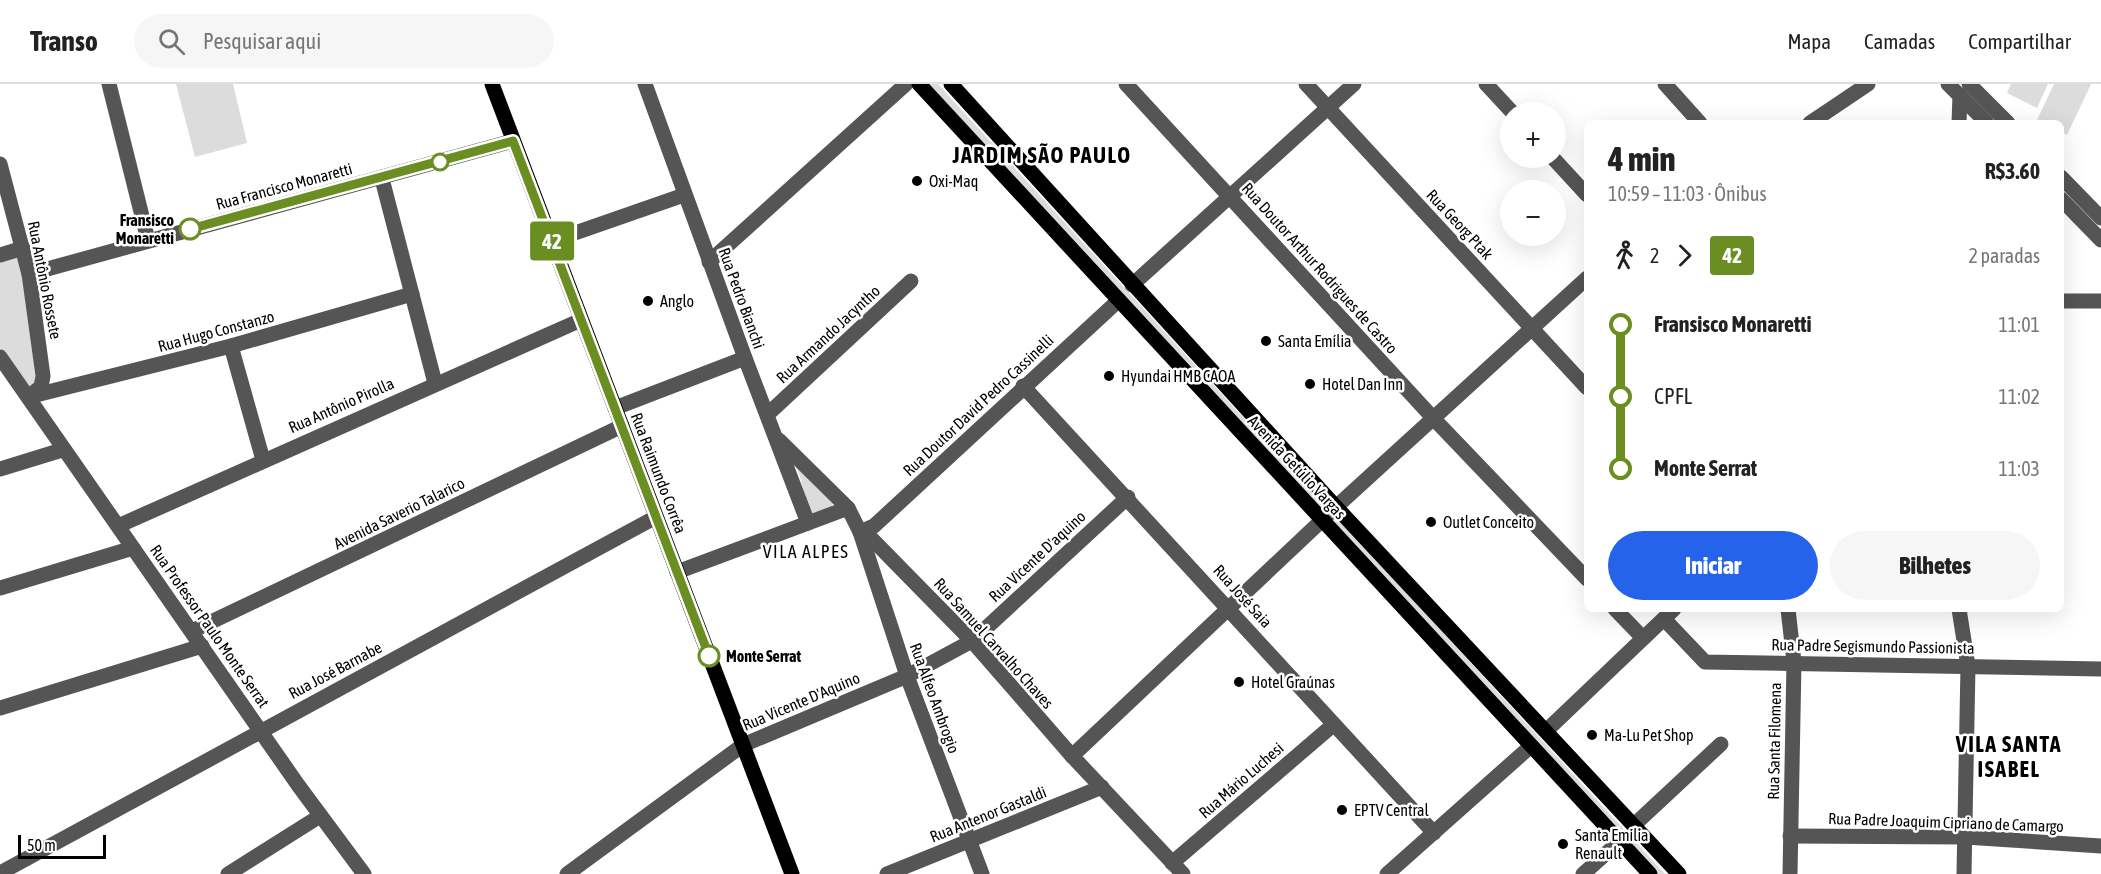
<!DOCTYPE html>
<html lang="pt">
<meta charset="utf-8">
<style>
body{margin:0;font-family:"Asap Condensed",sans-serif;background:#f6f6f6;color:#222;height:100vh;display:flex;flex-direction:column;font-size:22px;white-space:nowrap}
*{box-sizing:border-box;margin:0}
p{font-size:20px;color:#767676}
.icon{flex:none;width:33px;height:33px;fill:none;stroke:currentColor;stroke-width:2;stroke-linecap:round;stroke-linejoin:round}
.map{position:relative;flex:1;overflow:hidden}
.panel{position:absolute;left:1584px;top:36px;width:480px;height:492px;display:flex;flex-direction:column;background:#fff;border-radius:9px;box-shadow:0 6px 24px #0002}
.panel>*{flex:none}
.badge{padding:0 12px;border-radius:4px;font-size:21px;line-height:39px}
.buttons{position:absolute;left:1500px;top:18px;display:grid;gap:12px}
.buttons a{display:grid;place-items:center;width:66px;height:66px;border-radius:50%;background:#fff;box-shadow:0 6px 24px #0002;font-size:30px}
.scale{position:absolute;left:18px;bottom:15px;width:88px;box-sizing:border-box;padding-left:6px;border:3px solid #000;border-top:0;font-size:16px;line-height:21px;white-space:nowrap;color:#000;-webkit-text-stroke:4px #fff;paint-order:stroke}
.map>.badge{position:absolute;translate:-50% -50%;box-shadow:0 0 0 3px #fff}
.legs{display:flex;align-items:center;gap:9px;height:66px;padding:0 24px;font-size:20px}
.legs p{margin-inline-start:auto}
.overview{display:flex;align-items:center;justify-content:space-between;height:102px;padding:0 24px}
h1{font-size:33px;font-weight:800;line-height:45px}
.button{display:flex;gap:12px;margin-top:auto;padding:12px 24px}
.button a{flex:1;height:69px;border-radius:36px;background:#2563eb;color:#fff;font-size:24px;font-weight:800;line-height:69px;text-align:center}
.button a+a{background:#f6f6f6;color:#222}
ul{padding:0 24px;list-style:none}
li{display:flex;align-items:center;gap:21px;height:72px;font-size:22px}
li i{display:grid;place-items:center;width:9px;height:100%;margin:0 8px;background:currentColor}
li i::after{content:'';width:15px;height:15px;margin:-8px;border:4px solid;border-radius:50%;background:#fff}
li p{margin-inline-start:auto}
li:first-child i{background:linear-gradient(#0000 50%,currentColor 0)}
li:last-child i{background:linear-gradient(currentColor 50%,#0000 0)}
header{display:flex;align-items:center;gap:36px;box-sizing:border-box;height:84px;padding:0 30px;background:#fff;border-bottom:2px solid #e0e0e0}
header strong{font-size:28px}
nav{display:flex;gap:33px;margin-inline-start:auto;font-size:21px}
.search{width:420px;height:54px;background:#f6f6f6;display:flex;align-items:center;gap:15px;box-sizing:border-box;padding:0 21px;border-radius:33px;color:#767676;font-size:22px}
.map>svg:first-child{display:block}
.green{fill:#dcdcdc}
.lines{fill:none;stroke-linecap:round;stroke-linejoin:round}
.minor{stroke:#555;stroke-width:15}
.major{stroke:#000;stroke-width:15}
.line-1-casing{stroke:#fff;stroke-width:14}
.line-1{stroke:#6b8e23;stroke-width:9}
.stop-1-dot{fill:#fff;stroke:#6b8e23;stroke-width:3}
.poi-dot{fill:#000;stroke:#fff;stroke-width:2}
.labels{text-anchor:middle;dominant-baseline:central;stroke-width:5;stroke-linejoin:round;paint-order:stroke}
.poi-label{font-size:16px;fill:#000;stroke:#fff;text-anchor:start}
.street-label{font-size:16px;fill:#000;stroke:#fff}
.stop-label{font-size:16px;font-weight:bold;fill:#000;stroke:#fff;text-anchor:end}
.neighbourhood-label{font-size:18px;letter-spacing:1.5px;fill:#000;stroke:#fff}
.district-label{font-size:22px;font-weight:bold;letter-spacing:1.5px;fill:#000;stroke:#fff}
</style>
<header>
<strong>Transo</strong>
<div class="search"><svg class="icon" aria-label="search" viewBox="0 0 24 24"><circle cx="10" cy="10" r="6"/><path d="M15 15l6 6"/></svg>Pesquisar aqui</div>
<nav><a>Mapa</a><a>Camadas</a><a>Compartilhar</a></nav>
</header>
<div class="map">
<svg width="2101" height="790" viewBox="0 0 2101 790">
<rect width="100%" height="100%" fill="#fff"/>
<g class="green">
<path d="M 176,0 L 233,0 L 247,59 L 195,73 Z"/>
<path d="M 928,0 L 938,0 L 1326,424 L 1322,426 Z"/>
<path d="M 2011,0 L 2048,0 L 2037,24 L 2007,9 Z"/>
<path d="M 2054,0 L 2091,0 L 2067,51 L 2061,48 L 2061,39 L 2037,36 Z"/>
<path d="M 15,172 L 20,177 L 36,298 L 30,303 L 0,264 L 0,174 Z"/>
<path d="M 797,383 L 833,419 L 831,424 L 814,431 L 810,428 Z"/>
<path d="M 1336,437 L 1343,440 L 1665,790 L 1657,790 L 1335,440 Z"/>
</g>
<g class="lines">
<g class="minor">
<path d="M 109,0 L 148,156"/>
<path d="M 645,0 L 745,274 L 808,439"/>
<path d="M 1126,0 L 1434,335 L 1587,495"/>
<path d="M 1306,0 L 1587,304"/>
<path d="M 1486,0 L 1512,28"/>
<path d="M 1665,0 L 1700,39"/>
<path d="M 1948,0 L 1987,39"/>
<path d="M 1969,0 L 2008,39"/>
<path d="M 1810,39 L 1868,0"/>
<path d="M 1959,39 L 1960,11"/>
<path d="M 1553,74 L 1587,111"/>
<path d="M 0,80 L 29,190 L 43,292 L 41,303 L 29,312"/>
<path d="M 2061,93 L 2101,134"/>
<path d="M 382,95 L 435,299"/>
<path d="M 2061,115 L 2101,156"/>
<path d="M 552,157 L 684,111"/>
<path d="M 0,171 L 23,164"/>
<path d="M 709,178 L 906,0"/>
<path d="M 29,190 L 513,57"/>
<path d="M 1132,201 L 1354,0"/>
<path d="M 2061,217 L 2101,217"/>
<path d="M 231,262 L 263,376"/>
<path d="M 0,273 L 298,701 L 364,790"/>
<path d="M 1023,302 L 1434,749"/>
<path d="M 28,313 L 231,262 L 412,210"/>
<path d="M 615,324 L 745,274"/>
<path d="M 768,330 L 911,197"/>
<path d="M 779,356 L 848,424 L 860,448 L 868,451 L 972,557 L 1072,672 L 1183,790"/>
<path d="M 0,385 L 62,366"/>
<path d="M 118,442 L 581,236"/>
<path d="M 677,488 L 848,424"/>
<path d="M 0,504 L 133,464"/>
<path d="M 1615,525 L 1643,554"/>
<path d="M 1788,525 L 1794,578 L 1790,790"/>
<path d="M 1959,525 L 1968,582 L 1964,790"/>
<path d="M 1664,535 L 1705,578 L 2101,585"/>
<path d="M 192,547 L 622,342"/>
<path d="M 0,624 L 202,562"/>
<path d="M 1546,647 L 1674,525"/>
<path d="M 1072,672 L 1336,423 L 1587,194"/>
<path d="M 1634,741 L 1721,660"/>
<path d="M 1790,752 L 1965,753 L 2101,762"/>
<path d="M 1172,779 L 1333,641"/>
<path d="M 0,789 L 656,433"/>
<path d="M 228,790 L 320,732"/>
<path d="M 567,790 L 743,661 L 907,592 L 972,557 L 1128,413"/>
<path d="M 887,790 L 1102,703"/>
<path d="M 982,790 L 907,592 L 860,448 L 874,442 L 1119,216"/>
<path d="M 1387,790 L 1531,662"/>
<path d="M 1583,790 L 1620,757"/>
</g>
<g class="major">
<path d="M 492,0 L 792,790"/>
<path d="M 919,0 L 1650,790"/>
<path d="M 951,0 L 1336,423 L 1679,790"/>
</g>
</g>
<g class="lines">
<g class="line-1-casing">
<path id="line-1" d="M 190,145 L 513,57 L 709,572"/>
</g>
<use href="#line-1" class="line-1"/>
</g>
<g class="stop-1-dot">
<circle cx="440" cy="78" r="8"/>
<circle cx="190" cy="145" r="10"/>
<circle cx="709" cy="572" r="10"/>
</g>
<g class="poi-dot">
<circle cx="917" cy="97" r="6"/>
<circle cx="648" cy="217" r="6"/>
<circle cx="1266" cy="257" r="6"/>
<circle cx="1109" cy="292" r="6"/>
<circle cx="1310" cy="300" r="6"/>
<circle cx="1431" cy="438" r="6"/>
<circle cx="1239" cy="598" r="6"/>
<circle cx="1592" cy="651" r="6"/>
<circle cx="1342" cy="726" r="6"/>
<circle cx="1563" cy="760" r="6"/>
</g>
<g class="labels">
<g class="poi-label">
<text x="929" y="97">Oxi-Maq</text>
<text x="660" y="217">Anglo</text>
<text x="1278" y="257">Santa Emília</text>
<text x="1121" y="292">Hyundai HMB CAOA</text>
<text x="1322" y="300">Hotel Dan Inn</text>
<text x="1443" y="438">Outlet Conceito</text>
<text x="1251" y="598">Hotel Graúnas</text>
<text x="1604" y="651">Ma-Lu Pet Shop</text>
<text x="1354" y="726">EPTV Central</text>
<text x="1575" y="751">Santa Emília<tspan x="1575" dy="18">Renault</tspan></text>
</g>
<g class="street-label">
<text transform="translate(284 102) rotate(-15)">Rua Francisco Monaretti</text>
<text transform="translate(1460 140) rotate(47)">Rua Georg Ptak</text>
<text transform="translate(1320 184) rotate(48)">Rua Doutor Arthur Rodrigues de Castro</text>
<text transform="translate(45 196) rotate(79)">Rua Antônio Rossete</text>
<text transform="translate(742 214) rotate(70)">Rua Pedro Bianchi</text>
<text transform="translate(216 247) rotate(-15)">Rua Hugo Constanzo</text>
<text transform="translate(828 250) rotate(-43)">Rua Armando Jacyntho</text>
<text transform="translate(341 321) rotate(-24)">Rua Antônio Pirolla</text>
<text transform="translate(978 321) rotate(-43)">Rua Doutor David Pedro Cassinelli</text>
<text transform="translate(1297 383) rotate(47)">Avenida Getúlio Vargas</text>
<text transform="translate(659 389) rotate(69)">Rua Raimundo Corrêa</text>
<text transform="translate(399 429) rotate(-26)">Avenida Saverio Talarico</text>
<text transform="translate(1037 472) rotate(-43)">Rua Vicente D'aquino</text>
<text transform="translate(1243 512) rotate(48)">Rua José Saia</text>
<text transform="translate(210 542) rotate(55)">Rua Professor Paulo Monte Serrat</text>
<text transform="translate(994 559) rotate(48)">Rua Samuel Carvalho Chaves</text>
<text transform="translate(1873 562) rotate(1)">Rua Padre Segismundo Passionista</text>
<text transform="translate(335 586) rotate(-28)">Rua José Barnabe</text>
<text transform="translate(935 614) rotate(70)">Rua Alfeo Ambrogio</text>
<text transform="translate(801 617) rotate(-23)">Rua Vicente D'Aquino</text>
<text transform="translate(1774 657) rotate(-89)">Rua Santa Filomena</text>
<text transform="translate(1241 696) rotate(-41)">Rua Mário Luchesi</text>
<text transform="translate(988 730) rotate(-22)">Rua Antenor Gastaldi</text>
<text transform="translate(1946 738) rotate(2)">Rua Padre Joaquim Cipriano de Camargo</text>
</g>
<g class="stop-label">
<text x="174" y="136">Fransisco<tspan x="174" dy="18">Monaretti</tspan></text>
<text x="726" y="572" text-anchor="start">Monte Serrat</text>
</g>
<g class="neighbourhood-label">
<text x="806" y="467">VILA ALPES</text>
</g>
<g class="district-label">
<text x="1042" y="71">JARDIM SÃO PAULO</text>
<text x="2009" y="660">VILA SANTA<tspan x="2009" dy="25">ISABEL</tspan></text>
</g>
</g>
</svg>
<div class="buttons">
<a>+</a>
<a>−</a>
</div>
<div class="scale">50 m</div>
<b class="badge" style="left:552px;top:157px;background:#6b8e23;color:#fff">42</b>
<section class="panel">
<div class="overview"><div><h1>4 min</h1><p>10:59 – 11:03 · Ônibus</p></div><b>R$3.60</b></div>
<div class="legs"><svg class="icon" aria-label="walk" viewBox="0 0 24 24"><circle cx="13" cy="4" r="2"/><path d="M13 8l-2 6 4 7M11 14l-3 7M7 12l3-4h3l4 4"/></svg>2<svg class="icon" aria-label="forward" viewBox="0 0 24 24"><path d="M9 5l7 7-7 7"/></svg><b class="badge" style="background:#6b8e23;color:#fff">42</b><p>2 paradas</p></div>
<ul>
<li><i style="color:#6b8e23"></i><b>Fransisco Monaretti</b><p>11:01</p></li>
<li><i style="color:#6b8e23"></i><span>CPFL</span><p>11:02</p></li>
<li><i style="color:#6b8e23"></i><b>Monte Serrat</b><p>11:03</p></li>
</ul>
<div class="button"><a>Iniciar</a><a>Bilhetes</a></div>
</section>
</div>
